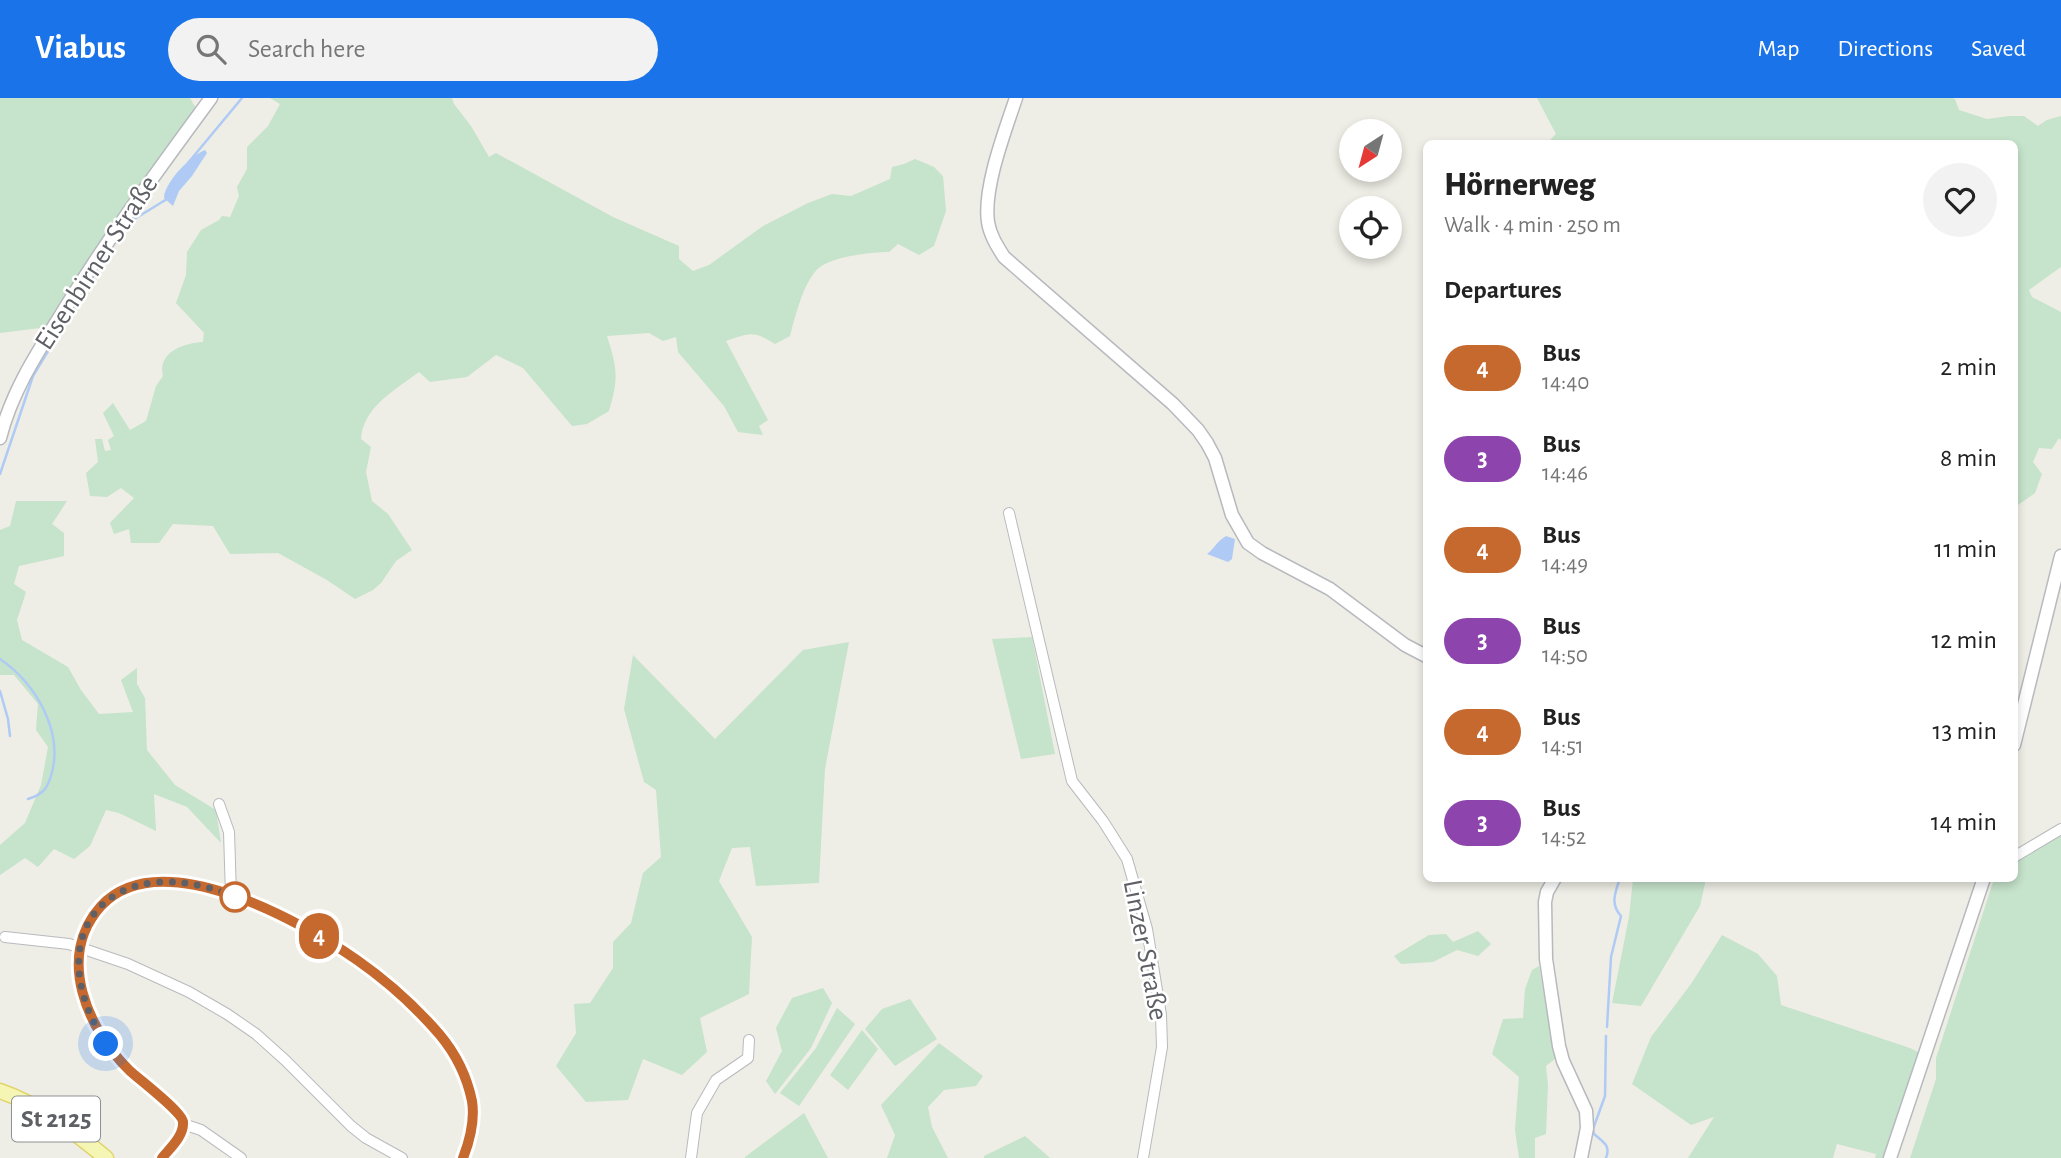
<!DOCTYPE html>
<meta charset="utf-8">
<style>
body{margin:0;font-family:"Alegreya Sans",sans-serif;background:#f2f2f2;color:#222;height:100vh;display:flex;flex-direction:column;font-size:26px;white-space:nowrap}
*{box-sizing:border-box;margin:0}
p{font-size:23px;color:#767676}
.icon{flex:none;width:38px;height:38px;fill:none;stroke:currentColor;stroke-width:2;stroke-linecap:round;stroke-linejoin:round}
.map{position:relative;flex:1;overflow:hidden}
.sheet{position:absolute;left:1423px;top:42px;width:595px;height:742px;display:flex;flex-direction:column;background:#fff;border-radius:10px;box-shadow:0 4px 10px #0003}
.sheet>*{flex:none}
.badge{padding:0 14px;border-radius:23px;font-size:24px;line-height:46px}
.needle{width:46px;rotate:216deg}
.tools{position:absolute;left:1339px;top:21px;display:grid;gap:14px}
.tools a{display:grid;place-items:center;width:63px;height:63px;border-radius:50%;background:#fff;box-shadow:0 4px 10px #0003;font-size:35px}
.you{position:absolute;width:35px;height:35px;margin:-18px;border:5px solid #fff;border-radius:50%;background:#1a73e8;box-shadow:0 0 0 10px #1a73e833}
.map>.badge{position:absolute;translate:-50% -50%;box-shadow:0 0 0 4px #fff}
h2{padding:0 21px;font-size:26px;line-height:63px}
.round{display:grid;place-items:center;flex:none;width:74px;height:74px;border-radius:37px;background:#f2f2f2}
.summary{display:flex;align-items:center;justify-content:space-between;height:119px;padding:0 21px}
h1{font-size:33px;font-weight:800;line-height:52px}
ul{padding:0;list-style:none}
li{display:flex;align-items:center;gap:21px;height:91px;padding:0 21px}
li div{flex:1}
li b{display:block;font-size:26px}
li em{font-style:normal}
li .badge{min-width:77px;font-weight:700;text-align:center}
header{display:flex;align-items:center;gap:42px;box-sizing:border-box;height:98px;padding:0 35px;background:#1a73e8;color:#fff}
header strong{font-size:33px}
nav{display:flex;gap:38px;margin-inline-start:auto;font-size:24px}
.search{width:490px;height:63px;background:#f2f2f2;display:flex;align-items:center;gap:18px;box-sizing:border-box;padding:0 24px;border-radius:38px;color:#767676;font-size:26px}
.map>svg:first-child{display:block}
.green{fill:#c6e3cb}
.water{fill:#afcbf5}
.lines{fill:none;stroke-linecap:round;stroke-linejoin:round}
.stream{stroke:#afcbf5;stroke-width:2.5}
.street-casing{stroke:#b8babe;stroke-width:12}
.secondary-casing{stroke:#b7b9be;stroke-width:15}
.primary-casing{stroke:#e1d36c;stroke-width:17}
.street{stroke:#fff;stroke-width:10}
.secondary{stroke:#fff;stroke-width:12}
.primary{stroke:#f5f6b4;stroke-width:14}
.line-casing{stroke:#fff;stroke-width:16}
.line{stroke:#c6692e;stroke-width:10}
.walk{stroke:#5e6065;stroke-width:7;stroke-dasharray:0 12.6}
.stop-dot{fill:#fff;stroke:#c6692e;stroke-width:3.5}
.labels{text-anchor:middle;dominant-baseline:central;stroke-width:5;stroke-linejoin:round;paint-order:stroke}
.shield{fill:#fff;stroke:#8e9093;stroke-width:2}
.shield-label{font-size:26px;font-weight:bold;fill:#5e6065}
.street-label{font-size:28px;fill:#5e6065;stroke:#fff}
</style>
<header>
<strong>Viabus</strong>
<div class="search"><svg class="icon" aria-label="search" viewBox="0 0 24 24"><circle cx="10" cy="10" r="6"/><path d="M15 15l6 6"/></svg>Search here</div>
<nav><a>Map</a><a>Directions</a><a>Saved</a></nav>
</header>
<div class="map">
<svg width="2061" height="1060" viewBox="0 0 2061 1060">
<rect width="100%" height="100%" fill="#eeeee6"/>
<g class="green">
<path d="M 0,0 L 190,0 L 197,12 L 48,229 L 0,235 Z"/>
<path d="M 270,0 L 452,0 L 454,6 L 471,28 L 489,59 L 496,55 L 613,119 L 679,148 L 679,161 L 693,173 L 709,167 L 763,128 L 808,105 L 832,96 L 851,98 L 890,81 L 892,69 L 904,66 L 915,61 L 934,69 L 943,78 L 946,113 L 934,148 L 919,157 L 898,146 L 889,154 C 872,154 835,158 820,169 C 804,181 795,219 790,238 L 775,246 C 753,232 750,235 726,243 L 768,322 L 759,328 L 763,337 L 738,334 L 724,308 L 678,254 L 676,239 L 663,243 L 649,235 L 607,238 C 617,270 619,280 609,313 L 587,326 L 572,328 L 523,270 L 496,257 L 467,279 L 430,284 L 419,274 C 395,292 363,309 361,341 L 371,349 L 366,374 L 372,403 L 388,416 L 412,452 L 396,463 L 381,485 L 373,492 L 355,501 L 327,482 L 278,455 L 230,456 L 213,428 L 173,426 L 159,445 L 131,445 L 129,431 L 114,436 L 110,425 L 134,400 L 121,390 L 107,399 L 90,398 L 86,375 L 98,364 L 95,341 L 102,341 L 105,353 L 111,352 L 108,342 L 114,338 L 103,315 L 113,305 L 130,332 L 146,323 L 156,288 L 163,278 C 157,254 184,245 203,244 L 204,235 L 176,205 L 186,177 L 187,154 L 201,132 L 219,122 L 222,118 L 230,119 L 239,98 L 237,89 L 247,71 L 247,49 L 268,28 L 280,6 Z"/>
<path d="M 1537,0 L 1952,0 L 1955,1 L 1959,12 L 1987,21 L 2009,18 L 2024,18 L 2038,28 L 2047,22 L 2061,18 L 2061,169 L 2029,192 L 2032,199 L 2061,214 L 2061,342 L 2059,340 L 2052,351 L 2039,350 L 2033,364 L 2042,376 L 2035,395 L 2018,407 L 2014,407 L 2014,46 L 1547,45 L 1556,36 Z"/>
<path d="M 16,403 L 67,403 L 52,426 L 64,435 L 64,458 L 19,468 L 14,486 L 26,494 L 17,522 L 22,542 L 68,569 L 81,592 L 99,616 L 133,614 L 121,582 L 137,570 L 137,586 L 145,600 L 147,652 L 175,687 L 216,712 L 221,745 L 187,709 L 154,696 L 156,733 L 119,715 L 106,712 L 90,748 L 74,761 L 54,751 L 38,769 L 25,760 L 0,777 L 0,747 L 25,725 L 41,687 L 48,649 L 36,632 L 38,606 L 14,577 L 0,577 L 0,432 L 10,428 Z"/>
<path d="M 1032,539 L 1055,656 L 1021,661 L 992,541 Z"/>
<path d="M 849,544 L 825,671 L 819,785 L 756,788 L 750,749 L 732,750 L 719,783 L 752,839 L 749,896 L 700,920 L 707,954 L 682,977 L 643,961 L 628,1002 L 586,1004 L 556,968 L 576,935 L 574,906 L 590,905 L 613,870 L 613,844 L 631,825 L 643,775 L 661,759 L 656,692 L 644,684 L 624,611 L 633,557 L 715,641 L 803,552 Z"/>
<path d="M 2061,735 L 2061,1060 L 1910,1060 L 1936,981 L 1936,960 L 1994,781 L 2014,780 L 2014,764 Z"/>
<path d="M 1633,781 L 1706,781 L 1700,808 L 1641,908 L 1612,905 L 1629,819 Z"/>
<path d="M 1478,833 L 1491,846 L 1478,858 L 1457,852 L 1433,864 L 1401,866 L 1394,858 L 1429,837 L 1446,836 L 1453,844 Z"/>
<path d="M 1722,837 L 1758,856 L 1777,878 L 1781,907 L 1910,950 L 1920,955 L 1886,1060 L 1875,1060 L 1876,1056 L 1837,1046 L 1833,1060 L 1688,1060 L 1714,1019 L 1691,1027 L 1632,986 L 1651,939 L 1691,886 Z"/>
<path d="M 1539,868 L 1555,961 L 1546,968 L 1548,987 L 1546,1036 L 1535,1040 L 1535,1060 L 1519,1060 L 1515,1032 L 1519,979 L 1492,956 L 1503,921 L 1523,920 L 1525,891 L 1532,872 Z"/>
<path d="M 823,890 L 832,905 L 811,950 L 775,996 L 766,983 L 782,953 L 776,930 L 792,900 Z"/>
<path d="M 910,901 L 937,941 L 895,968 L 865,931 L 882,911 Z"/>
<path d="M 837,910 L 855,926 L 799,1008 L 780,995 L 816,950 Z"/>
<path d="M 862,932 L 878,951 L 848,992 L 830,977 Z"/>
<path d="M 939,945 L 983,978 L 976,988 L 944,992 L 928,1009 L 932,1029 L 948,1060 L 887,1060 L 895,1037 L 881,1007 Z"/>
<path d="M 804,1015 L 828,1060 L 745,1060 L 745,1059 Z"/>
<path d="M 1025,1038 L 1050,1060 L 984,1060 L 984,1058 Z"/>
</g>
<g class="water">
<path d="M 205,52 L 207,55 L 192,78 L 179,93 L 173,108 L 164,100 C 164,85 191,57 205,52 Z"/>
<path d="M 1226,438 L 1235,441 L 1232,461 L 1228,464 L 1207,456 C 1215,450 1216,444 1226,438 Z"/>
</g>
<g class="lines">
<g class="stream">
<path d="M 188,65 L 242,0"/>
<path d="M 128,125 L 167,101"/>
<path d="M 0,376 L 33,278 L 94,177"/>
<path d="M 0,561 C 35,585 63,632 52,674 C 48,690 44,696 28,701"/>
<path d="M 0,593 L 8,621 L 10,638"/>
<path d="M 1607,929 L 1611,859 L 1621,818 C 1610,806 1615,795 1620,780"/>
<path d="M 1606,938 L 1605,998 L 1593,1031 L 1594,1036 C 1603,1044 1611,1047 1606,1060"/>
</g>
<g class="street-casing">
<g id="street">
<path d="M 1009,415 L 1072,683 L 1103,723 L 1127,761 L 1147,831 L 1161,917 L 1162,949 L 1143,1060"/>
<path d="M 219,706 L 229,734 L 231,797"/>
<path d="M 2014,759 L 2061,731"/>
<path d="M 5,839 L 69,846 L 128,866 L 189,894 L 227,916 L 256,936 L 285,962 L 351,1028 L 366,1040 L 402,1060"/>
<path d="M 183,1026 L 201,1032 L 241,1060"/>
<path d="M 162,1060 L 181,1033 L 182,1020 C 176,1010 164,1004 155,995 C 128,971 103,948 88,914 C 78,888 76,863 84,836 C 89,819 102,805 117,796 C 133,786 154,782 173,783 C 187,783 201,788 214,792 C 266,808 317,833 361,865 C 389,886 417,910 440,937 C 455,955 467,979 472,1003 C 475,1022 470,1042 463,1060"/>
<path d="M 691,1060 L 697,1015 L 716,982 L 748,960 L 749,942"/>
</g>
</g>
<g class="secondary-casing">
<g id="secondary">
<path d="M 1016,0 C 1005,33 983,90 988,124 C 990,137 997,148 1004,159 L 1173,306 L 1198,332 L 1207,345 L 1215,360 L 1232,417 L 1248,445 L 1262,455 L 1330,491 L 1405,547 L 1426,558"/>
<path d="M 0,340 C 11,296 35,258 59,220 C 105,144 158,72 211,0"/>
<path d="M 2014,647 L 2061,458"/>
<path d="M 1555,780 L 1547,794 L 1545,804 L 1546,861 L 1559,948 L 1563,963 L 1586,1013 L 1587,1030 L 1581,1060"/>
<path d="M 1890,1060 L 1984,780"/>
</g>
</g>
<g class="primary-casing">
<path id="primary" d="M 0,993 C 41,1007 73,1033 106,1060"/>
</g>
<use href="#street" class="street"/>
<use href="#secondary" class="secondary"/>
<use href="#primary" class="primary"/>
</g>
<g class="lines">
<g class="line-casing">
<path id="line" d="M 162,1060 C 170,1050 184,1038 183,1024 C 182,1014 140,982 130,973 C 88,932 55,859 101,808 C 160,744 301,823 357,862 C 387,883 416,909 440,937 C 455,955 467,979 472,1003 C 475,1022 470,1042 463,1060"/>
</g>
<use href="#line" class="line"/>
<path class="walk" d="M 106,946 C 34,833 114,748 235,799"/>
</g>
<circle class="stop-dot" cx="235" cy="799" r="14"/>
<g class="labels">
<rect class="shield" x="12" y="998.5" width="88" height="45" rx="5"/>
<g class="shield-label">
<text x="56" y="1021">St 2125</text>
</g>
<g class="street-label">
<text transform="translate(97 165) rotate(-57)">Eisenbirner Straße</text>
<text transform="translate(1145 852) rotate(79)">Linzer Straße</text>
</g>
</g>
</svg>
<div class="tools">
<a><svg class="needle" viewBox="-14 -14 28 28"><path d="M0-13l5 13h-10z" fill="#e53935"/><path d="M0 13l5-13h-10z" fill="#767676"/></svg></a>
<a><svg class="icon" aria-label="locate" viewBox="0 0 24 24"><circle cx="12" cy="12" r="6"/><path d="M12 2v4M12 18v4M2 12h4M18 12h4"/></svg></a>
</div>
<div class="you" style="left:106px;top:946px"></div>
<b class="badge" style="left:319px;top:838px;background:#c6692e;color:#fff">4</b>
<section class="sheet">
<div class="summary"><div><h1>Hörnerweg</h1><p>Walk · 4 min · 250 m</p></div><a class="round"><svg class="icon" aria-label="heart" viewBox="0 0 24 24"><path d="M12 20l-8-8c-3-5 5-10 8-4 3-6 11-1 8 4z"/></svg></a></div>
<h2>Departures</h2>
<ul>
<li><span class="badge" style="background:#c6692e;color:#fff">4</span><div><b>Bus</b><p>14:40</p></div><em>2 min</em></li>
<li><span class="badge" style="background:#8e44ad;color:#fff">3</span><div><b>Bus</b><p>14:46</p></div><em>8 min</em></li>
<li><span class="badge" style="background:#c6692e;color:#fff">4</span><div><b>Bus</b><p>14:49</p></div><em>11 min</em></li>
<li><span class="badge" style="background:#8e44ad;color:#fff">3</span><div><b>Bus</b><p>14:50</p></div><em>12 min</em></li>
<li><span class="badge" style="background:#c6692e;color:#fff">4</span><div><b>Bus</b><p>14:51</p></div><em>13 min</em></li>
<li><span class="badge" style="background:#8e44ad;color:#fff">3</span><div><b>Bus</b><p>14:52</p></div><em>14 min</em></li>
</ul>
</section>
</div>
